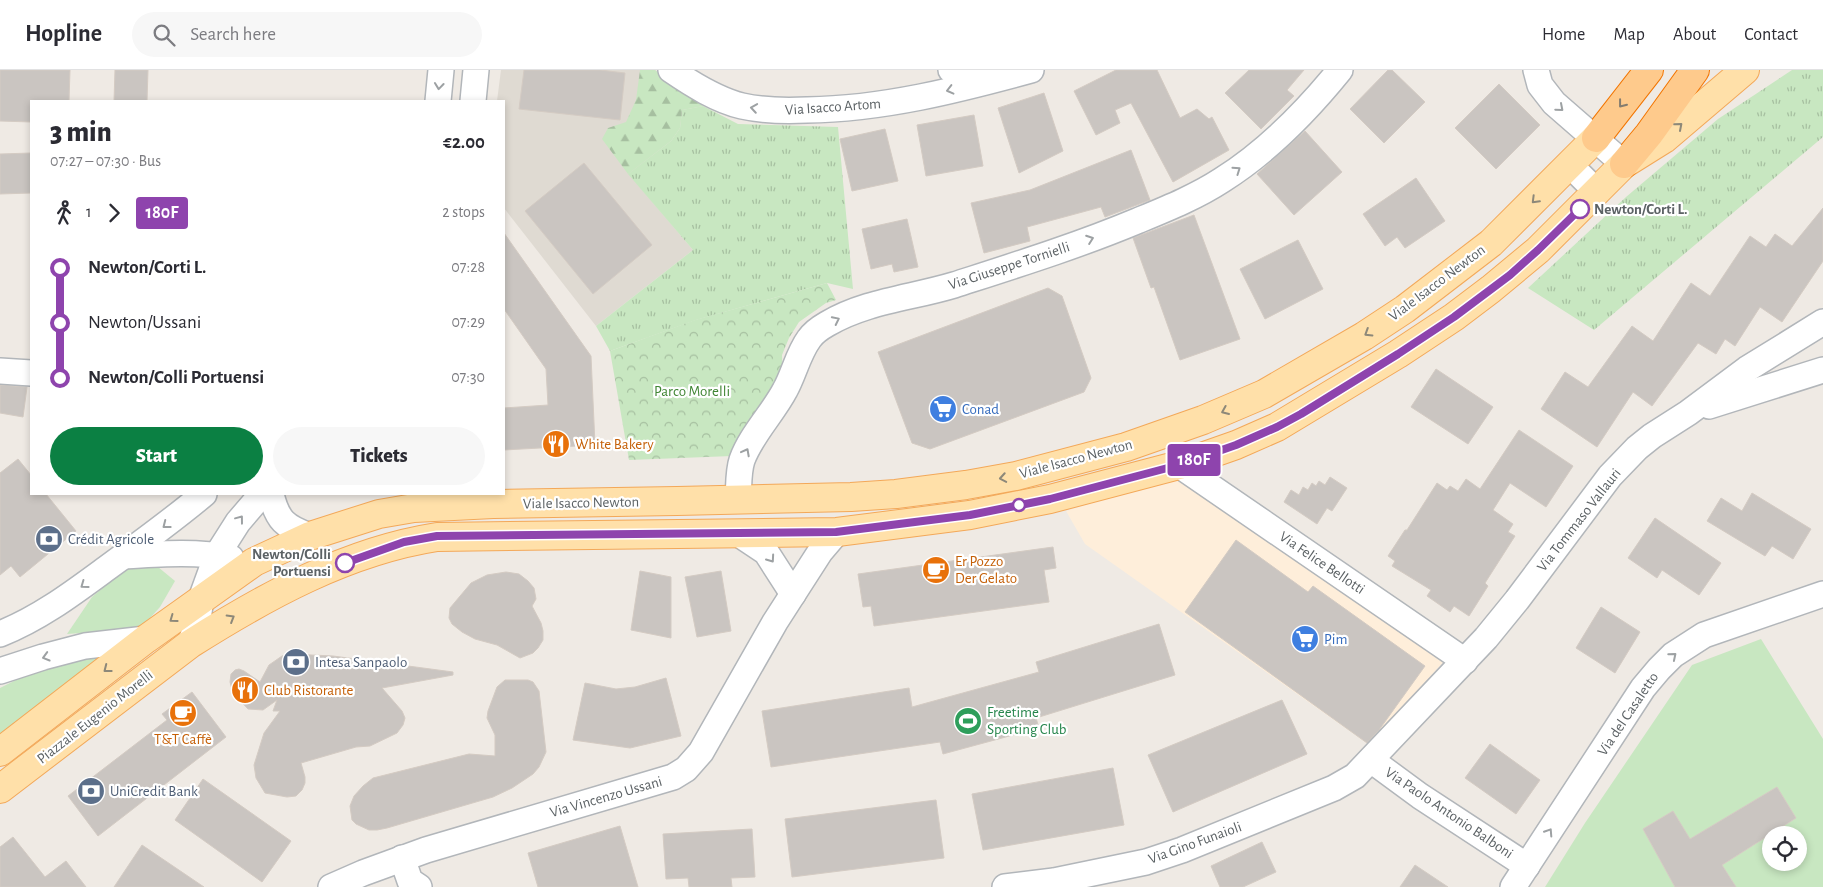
<!DOCTYPE html>
<meta charset="utf-8">
<style>
body{margin:0;font-family:"Alegreya Sans",sans-serif;background:#f7f7f7;color:#2b2b33;height:100vh;display:flex;flex-direction:column;font-size:19px;white-space:nowrap}
*{box-sizing:border-box;margin:0}
p{font-size:16px;color:#7c7c81}
.icon{flex:none;width:28px;height:28px;fill:none;stroke:currentColor;stroke-width:2;stroke-linecap:round;stroke-linejoin:round}
.map{position:relative;flex:1;overflow:hidden}
.drawer{position:absolute;left:30px;top:30px;width:475px;height:395px;display:flex;flex-direction:column;background:#fff;border-radius:0px;box-shadow:0 2px 8px #0003}
.drawer>*{flex:none}
.badge{padding:0 10px;border-radius:4px;font-size:18px;line-height:32px}
.tools{position:absolute;left:1762px;top:756px;display:grid;gap:10px}
.tools a{display:grid;place-items:center;width:45px;height:45px;border-radius:50%;background:#fff;box-shadow:0 2px 8px #0003;font-size:25px}
.map>.badge{position:absolute;translate:-50% -50%;box-shadow:0 0 0 2px #fff}
.legs{display:flex;align-items:center;gap:8px;height:55px;padding:0 20px;font-size:16px}
.legs p{margin-inline-start:auto}
.overview{display:flex;align-items:center;justify-content:space-between;height:85px;padding:0 20px}
h1{font-size:28px;font-weight:800;line-height:38px}
.action{display:flex;gap:10px;margin-top:auto;padding:10px 20px}
.action a{flex:1;height:58px;border-radius:30px;background:#0b8043;color:#fff;font-size:20px;font-weight:800;line-height:58px;text-align:center}
.action a+a{background:#f7f7f7;color:#2b2b33}
ul{padding:0 20px;list-style:none}
li{display:flex;align-items:center;gap:18px;height:55px;font-size:19px}
li i{display:grid;place-items:center;width:8px;height:100%;margin:0 6px;background:currentColor}
li i::after{content:'';width:12px;height:12px;margin:-6px;border:4px solid;border-radius:50%;background:#fff}
li p{margin-inline-start:auto}
li:first-child i{background:linear-gradient(#0000 50%,currentColor 0)}
li:last-child i{background:linear-gradient(currentColor 50%,#0000 0)}
header{display:flex;align-items:center;gap:30px;box-sizing:border-box;height:70px;padding:0 25px;background:#fff;border-bottom:1px solid #e1e1e2}
header strong{font-size:24px}
nav{display:flex;gap:28px;margin-inline-start:auto;font-size:18px}
.search{width:350px;height:45px;background:#f7f7f7;display:flex;align-items:center;gap:12px;box-sizing:border-box;padding:0 18px;border-radius:28px;color:#7c7c81;font-size:19px}
.map>svg:first-child{display:block}
.commercial{fill:#feeeda}
.education{fill:#dfdad2}
.grass{fill:url(#grass-tufts)}
.forest{fill:url(#forest-firs)}
.park{fill:url(#park-crowns)}
.garden{fill:#c8e7c1;fill-rule:evenodd}
.building{fill:#cac5c1;stroke:#d4cbc3}
.lines{fill:none;stroke-linecap:round;stroke-linejoin:round}
.minor-casing{stroke:#b2b6ba;stroke-width:28}
.major-casing{stroke:#f3a859;stroke-width:30}
.highway-casing{stroke:#f37500;stroke-width:30}
.minor{stroke:#fff;stroke-width:25}
.major{stroke:#ffe0a9;stroke-width:28}
.highway{stroke:#feca8c;stroke-width:28}
.oneway{stroke:#9da1a3}
.oneway2{stroke:#847c6f}
.oneway3{stroke:#8d8879}
.line-1-casing{stroke:#fff;stroke-width:11}
.line-1{stroke:#8e44ad;stroke-width:8}
.stop-1-dot{fill:#fff;stroke:#8e44ad;stroke-width:2.5}
.labels{text-anchor:middle;dominant-baseline:central;stroke-width:4.5;stroke-linejoin:round;paint-order:stroke}
.street-label{font-size:15px;fill:#5c6265;stroke:#fff}
.stop-label{font-size:15px;font-weight:bold;fill:#5c6265;stroke:#fff;text-anchor:start}
.park-label{font-size:15px;fill:#408534;stroke:#fff}
.shop-label{font-size:15px;fill:#366cbe;stroke:#fff;text-anchor:start}
.food-label{font-size:15px;fill:#c56008;stroke:#fff;text-anchor:start}
.service-label{font-size:15px;fill:#4e5e75;stroke:#fff;text-anchor:start}
.leisure-label{font-size:15px;fill:#27864d;stroke:#fff;text-anchor:start}
</style>
<header>
<strong>Hopline</strong>
<div class="search"><svg class="icon" aria-label="search" viewBox="0 0 24 24"><circle cx="10" cy="10" r="6"/><path d="M15 15l6 6"/></svg>Search here</div>
<nav><a>Home</a><a>Map</a><a>About</a><a>Contact</a></nav>
</header>
<div class="map">
<svg width="1823" height="817" viewBox="0 0 1823 817">
<defs>
<pattern id="grass-tufts" width="24" height="20" patternUnits="userSpaceOnUse" patternTransform="scale(1.25)"><rect width="24" height="20" fill="#c8e7c1"/><path d="M3 7l-1-3M5 7V3M7 7l1-3M15 17l-1-3M17 17v-4M19 17l1-3" fill="none" stroke="#a6bfa0"/></pattern>
<pattern id="forest-firs" width="22" height="20" patternUnits="userSpaceOnUse" patternTransform="scale(1.25)"><rect width="22" height="20" fill="#c8e7c1"/><path d="M5 1l3.5 6h-7zM16 11l3.5 6h-7z" fill="#a6bfa0"/></pattern>
<pattern id="park-crowns" width="20" height="18" patternUnits="userSpaceOnUse" patternTransform="scale(1.25)"><rect width="20" height="18" fill="#c8e7c1"/><path d="M2 6a3 3 0 1 1 6 0M12 15a3 3 0 1 1 6 0" fill="none" stroke="#a6bfa0"/></pattern>
</defs>
<rect width="100%" height="100%" fill="#efeae4"/>
<path class="commercial" d="M 1174,407 L 1448,587 L 1368,674 L 1085,474 L 1066,441 Z"/>
<path class="education" d="M 501,0 L 655,0 L 703,36 L 682,40 L 680,58 L 671,71 L 629,104 L 693,180 L 596,256 L 504,138 L 504,31 L 497,31 Z"/>
<g class="grass">
<path d="M 1792,0 L 1823,0 L 1823,67 L 1594,260 L 1528,218 L 1626,127 L 1718,49 Z"/>
<path d="M 703,36 L 738,54 L 838,57 L 853,219 L 827,213 L 696,250 L 610,281 L 596,256 L 693,180 L 628,104 L 671,71 L 680,58 L 682,40 Z"/>
</g>
<path class="forest" d="M 640,0 L 655,0 L 703,36 L 682,40 L 680,58 L 671,71 L 628,104 L 602,69 L 608,58 L 626,52 L 636,30 Z"/>
<path class="park" d="M 827,213 L 836,230 L 826,233 L 799,252 L 789,268 L 782,285 L 783,312 L 732,386 L 629,390 L 610,281 L 695,250 Z"/>
<g class="garden">
<path d="M 130,495 L 158,497 L 175,511 L 160,537 L 140,559 L 67,564 L 92,527 Z"/>
<path d="M 1761,569 L 1823,669 L 1823,817 L 1736,817 L 1722,795 L 1796,748 L 1777,717 L 1690,769 L 1673,741 L 1643,759 L 1675,817 L 1545,817 L 1585,753 L 1692,595 ZM 1771,765 L 1799,765 L 1799,792 L 1771,792 Z"/>
<path d="M 104,586 L 0,664 L 0,618 L 28,604 L 68,593 Z"/>
</g>
<g class="building">
<path d="M 0,0 L 70,0 L 69,31 L 31,31 L 31,52 L 0,51 Z"/>
<path d="M 115,0 L 148,0 L 147,31 L 114,31 Z"/>
<path d="M 524,0 L 600,0 L 625,3 L 620,50 L 519,39 Z"/>
<path d="M 1116,0 L 1157,0 L 1180,48 L 1197,39 L 1209,49 L 1212,47 L 1229,80 L 1173,112 L 1131,33 L 1115,40 L 1120,53 L 1096,65 L 1074,21 Z"/>
<path d="M 1249,0 L 1304,0 L 1287,20 L 1294,26 L 1261,59 L 1225,23 Z"/>
<path d="M 1388,0 L 1392,0 L 1425,32 L 1384,73 L 1350,39 Z"/>
<path d="M 1499,14 L 1540,55 L 1496,99 L 1455,58 Z"/>
<path d="M 1044,23 L 1063,81 L 1019,103 L 998,38 Z"/>
<path d="M 974,45 L 983,96 L 926,106 L 917,55 Z"/>
<path d="M 885,59 L 898,111 L 852,121 L 840,69 Z"/>
<path d="M 1305,61 L 1342,102 L 1294,145 L 1257,104 Z"/>
<path d="M 1131,80 L 1150,130 L 1105,147 L 1101,137 L 1027,157 L 1030,171 L 984,183 L 971,133 L 1030,120 Z"/>
<path d="M 31,83 L 31,123 L 0,124 L 0,84 Z"/>
<path d="M 584,93 L 652,175 L 593,224 L 525,141 Z"/>
<path d="M 1416,108 L 1445,151 L 1405,178 L 1397,167 L 1385,176 L 1363,144 Z"/>
<path d="M 1823,138 L 1823,191 L 1782,252 L 1760,237 L 1735,276 L 1725,269 L 1716,284 L 1698,273 L 1652,336 L 1633,322 L 1597,377 L 1541,339 L 1565,302 L 1588,317 L 1632,256 L 1653,271 L 1691,213 L 1710,226 L 1750,166 L 1766,177 L 1775,164 L 1792,176 Z"/>
<path d="M 1194,145 L 1240,269 L 1180,290 L 1154,217 L 1151,218 L 1133,168 Z"/>
<path d="M 907,149 L 918,197 L 894,202 L 892,194 L 871,199 L 862,159 Z"/>
<path d="M 504,163 L 591,286 L 595,375 L 504,380 L 504,338 L 548,335 L 546,299 L 504,239 Z"/>
<path d="M 1298,170 L 1323,219 L 1265,249 L 1240,199 Z"/>
<path d="M 1048,218 L 1062,226 L 1091,308 L 1084,322 L 930,379 L 912,373 L 878,282 Z"/>
<path d="M 1436,299 L 1493,337 L 1468,374 L 1411,337 Z"/>
<path d="M 0,315 L 27,317 L 23,347 L 0,343 Z"/>
<path d="M 1519,360 L 1573,396 L 1546,437 L 1510,413 L 1493,440 L 1513,454 L 1508,462 L 1515,466 L 1485,513 L 1488,516 L 1469,546 L 1454,536 L 1450,542 L 1427,526 L 1431,520 L 1392,496 L 1395,491 L 1388,486 L 1405,460 L 1407,460 L 1437,413 L 1447,420 L 1450,416 L 1458,421 L 1466,409 L 1480,419 Z"/>
<path d="M 18,389 L 31,405 L 31,424 L 46,424 L 76,461 L 20,507 L 11,496 L 0,505 L 0,403 Z"/>
<path d="M 1330,407 L 1347,418 L 1332,441 L 1327,438 L 1317,454 L 1284,432 L 1291,420 L 1299,425 L 1303,417 L 1308,420 L 1312,413 L 1316,416 L 1319,411 L 1325,415 Z"/>
<path d="M 1752,423 L 1811,459 L 1793,489 L 1772,476 L 1765,486 L 1707,451 L 1721,428 L 1742,441 Z"/>
<path d="M 1655,448 L 1721,493 L 1699,525 L 1662,500 L 1657,508 L 1628,488 Z"/>
<path d="M 1236,470 L 1308,522 L 1313,516 L 1425,596 L 1379,660 L 1367,673 L 1185,542 Z"/>
<path d="M 1053,477 L 1056,498 L 1044,500 L 1049,532 L 874,556 L 871,536 L 863,537 L 858,504 Z"/>
<path d="M 640,501 L 671,507 L 671,568 L 631,560 Z"/>
<path d="M 721,501 L 731,561 L 697,567 L 685,507 Z"/>
<path d="M 506,502 L 519,504 L 528,511 L 534,518 L 536,529 L 532,536 L 541,553 L 543,561 L 543,570 L 538,578 L 533,583 L 520,588 L 497,575 L 475,569 L 462,562 L 452,554 L 449,548 L 450,538 L 471,513 L 487,505 Z"/>
<path d="M 1601,537 L 1640,562 L 1615,603 L 1576,578 Z"/>
<path d="M 1159,554 L 1175,605 L 1036,648 L 1039,658 L 943,684 L 940,672 L 771,697 L 762,641 L 909,618 L 912,637 L 1039,602 L 1036,592 Z"/>
<path d="M 291,584 L 333,586 L 453,602 L 453,605 L 382,618 L 402,641 L 405,648 L 403,655 L 397,663 L 370,676 L 356,677 L 301,693 L 305,707 L 305,713 L 302,720 L 296,726 L 287,727 L 265,723 L 256,708 L 254,695 L 264,663 L 280,641 L 273,641 L 277,630 L 263,640 L 248,639 L 233,623 L 230,612 L 231,604 L 235,600 L 239,599 L 244,601 L 260,612 L 269,595 L 282,586 Z"/>
<path d="M 666,608 L 681,666 L 630,678 L 573,670 L 585,613 L 616,619 L 635,617 Z"/>
<path d="M 505,610 L 528,610 L 533,612 L 539,621 L 546,682 L 539,697 L 533,704 L 512,718 L 493,727 L 387,758 L 377,760 L 369,760 L 356,754 L 352,750 L 350,736 L 354,726 L 363,716 L 373,708 L 469,684 L 495,686 L 495,665 L 487,648 L 488,641 L 497,617 Z"/>
<path d="M 192,622 L 226,667 L 98,766 L 68,726 L 167,650 L 162,644 Z"/>
<path d="M 1282,630 L 1307,684 L 1173,742 L 1148,685 Z"/>
<path d="M 1490,674 L 1540,710 L 1516,744 L 1465,708 Z"/>
<path d="M 1113,698 L 1124,755 L 983,780 L 972,724 Z"/>
<path d="M 203,709 L 291,771 L 262,812 L 175,750 Z"/>
<path d="M 1777,717 L 1796,748 L 1722,795 L 1736,817 L 1675,817 L 1643,759 L 1673,741 L 1690,769 Z"/>
<path d="M 936,730 L 944,788 L 792,807 L 785,749 Z"/>
<path d="M 620,756 L 638,817 L 538,817 L 528,783 Z"/>
<path d="M 752,759 L 755,807 L 731,808 L 732,817 L 689,817 L 688,808 L 666,809 L 663,764 Z"/>
<path d="M 13,767 L 45,807 L 66,791 L 86,817 L 0,817 L 0,777 Z"/>
<path d="M 1262,772 L 1276,802 L 1243,817 L 1220,817 L 1211,796 Z"/>
<path d="M 142,775 L 204,817 L 114,817 Z"/>
<path d="M 1415,795 L 1448,817 L 1400,817 Z"/>
</g>
<g class="lines">
<g class="minor-casing">
<g id="minor">
<path d="M 671,0 C 693,15 717,30 742,36 C 764,41 785,41 807,40 C 883,39 958,20 1031,0"/>
<path d="M 951,0 L 988,5"/>
<path d="M 1536,0 L 1540,15 L 1554,33 L 1624,94"/>
<path d="M 438,31 L 441,0"/>
<path d="M 473,31 L 476,0"/>
<path d="M 1570,95 L 1597,122"/>
<path d="M 0,301 L 31,303"/>
<path d="M 1709,336 L 1823,300"/>
<path d="M 1179,395 L 1465,591"/>
<path d="M 271,424 C 277,450 285,457 310,466"/>
<path d="M 738,429 C 739,417 738,402 742,390 C 751,365 773,343 785,320 C 794,304 798,284 809,269 C 813,263 820,258 827,254 C 866,231 911,228 954,215 C 1016,195 1077,176 1137,151 C 1166,139 1196,127 1222,110 C 1268,81 1306,42 1340,0"/>
<path d="M 739,464 L 766,482 L 793,524"/>
<path d="M 124,486 C 159,484 196,481 231,488"/>
<path d="M 0,564 C 40,548 73,523 107,498 C 140,474 173,450 204,424"/>
<path d="M 190,574 L 197,555 L 201,529 L 217,485 L 238,452 L 262,424"/>
<path d="M 0,601 L 43,587 L 85,576 L 146,569"/>
<path d="M 1371,690 L 1420,726 L 1527,796"/>
<path d="M 402,788 L 410,811 L 419,817"/>
<path d="M 331,817 L 363,803 L 426,780 L 673,707 L 686,699 L 701,682 L 775,552 L 820,482 L 837,462"/>
<path d="M 1005,817 L 1054,811 L 1146,792 L 1182,780 L 1334,718 L 1355,706 L 1486,568 L 1517,530 L 1610,406 L 1637,378 L 1652,366 L 1688,343 L 1747,299 L 1823,252"/>
<path d="M 1513,817 L 1643,618 L 1659,599 L 1673,585 L 1704,565 L 1823,524"/>
</g>
</g>
<g class="major-casing">
<g id="major">
<path d="M 0,682 L 146,569 L 254,492 L 310,466 L 379,444 L 414,438 L 493,434 L 677,431 L 851,427 L 896,424 L 966,415 L 1016,406 L 1126,377 L 1203,350 L 1264,324 L 1364,266 L 1405,239 L 1491,173 L 1596,68"/>
<path d="M 0,719 L 190,574 C 266,526 347,481 437,467 L 837,462 L 970,445 L 1050,429 L 1179,395 L 1236,375 L 1277,357 L 1398,284 L 1454,247 L 1491,219 L 1538,180 L 1624,94 L 1664,69 L 1745,0"/>
</g>
</g>
<g class="highway-casing">
<g id="highway">
<path d="M 1596,68 L 1649,0"/>
<path d="M 1624,94 L 1649,64 L 1695,0"/>
</g>
</g>
<use href="#minor" class="minor"/>
<use href="#major" class="major"/>
<use href="#highway" class="highway"/>
</g>
<defs><path id="oneway-chevron" d="M-2-3.5L2.5 0L-2 3.5" fill="none" stroke-width="1.6" stroke-linecap="round" stroke-linejoin="round" transform="scale(1.25)"/></defs>
<g class="oneway">
<use href="#oneway-chevron" transform="translate(439 16) rotate(96)"/>
<use href="#oneway-chevron" transform="translate(950 20) rotate(166)"/>
<use href="#oneway-chevron" transform="translate(754 38) rotate(-171)"/>
<use href="#oneway-chevron" transform="translate(1560 38) rotate(41)"/>
<use href="#oneway-chevron" transform="translate(1237 100) rotate(-35)"/>
<use href="#oneway-chevron" transform="translate(1090 169) rotate(-20)"/>
<use href="#oneway-chevron" transform="translate(836 250) rotate(-26)"/>
<use href="#oneway-chevron" transform="translate(746 382) rotate(-62)"/>
<use href="#oneway-chevron" transform="translate(240 449) rotate(-53)"/>
<use href="#oneway-chevron" transform="translate(166 455) rotate(142)"/>
<use href="#oneway-chevron" transform="translate(771 489) rotate(55)"/>
<use href="#oneway-chevron" transform="translate(84 515) rotate(144)"/>
<use href="#oneway-chevron" transform="translate(1673 586) rotate(-40)"/>
<use href="#oneway-chevron" transform="translate(46 587) rotate(164)"/>
<use href="#oneway-chevron" transform="translate(1549 762) rotate(-57)"/>
</g>
<use class="oneway2" href="#oneway-chevron" transform="translate(1622 34) rotate(128)"/>
<g class="oneway3">
<use href="#oneway-chevron" transform="translate(1679 56) rotate(-41)"/>
<use href="#oneway-chevron" transform="translate(1535 130) rotate(135)"/>
<use href="#oneway-chevron" transform="translate(1368 263) rotate(148)"/>
<use href="#oneway-chevron" transform="translate(1225 341) rotate(157)"/>
<use href="#oneway-chevron" transform="translate(1003 408) rotate(170)"/>
<use href="#oneway-chevron" transform="translate(231 548) rotate(-31)"/>
<use href="#oneway-chevron" transform="translate(173 549) rotate(144)"/>
<use href="#oneway-chevron" transform="translate(107 599) rotate(142)"/>
</g>
<g class="lines">
<g class="line-1-casing">
<path id="line-1" d="M 345,493 L 404,472 L 437,466 L 836,462 L 970,445 L 1050,429 L 1179,395 L 1236,375 L 1277,357 L 1301,344 L 1398,284 L 1454,247 L 1510,205 L 1538,180 L 1580,139"/>
</g>
<use href="#line-1" class="line-1"/>
</g>
<defs>
<g id="supermarket-disc" transform="scale(1.4375)"><circle r="9.5" fill="#3f7fe0" stroke="#fff"/><path d="M-6-5.5h2.5l.6 2H6L4.5 2H-2.5L-4.4-4H-6ZM-1.5 3.2a1.3 1.3 0 1 0 .1 0ZM3 3.2a1.3 1.3 0 1 0 .1 0Z" fill="#fff"/></g>
<g id="restaurant-disc" transform="scale(1.4375)"><circle r="9.5" fill="#e8710a" stroke="#fff"/><path d="M-5-6h1v4h1v-4h1v4h1v-4h1v5L-1.5 .5V6h-2V.5L-5-1ZM5-6V6H3V1.5H1.5Q1.5-4 5-6Z" fill="#fff"/></g>
<g id="bank-disc" transform="scale(1.4375)"><circle r="9.5" fill="#5c6f8a" stroke="#fff"/><path d="M-6-4H6V4H-6ZM0-2.3a2.3 2.3 0 1 0 0 4.6a2.3 2.3 0 1 0 0-4.6Z" fill="#fff"/></g>
<g id="cafe-disc" transform="scale(1.4375)"><circle r="9.5" fill="#e8710a" stroke="#fff"/><path d="M-5.5-4.5H6V0H3Q3 3.5 0 3.5H-2.5Q-5.5 3.5-5.5 0ZM3-3.2v2h1.7v-2ZM-6 4.5H4V6H-6Z" fill="#fff"/></g>
<g id="stadium-disc" transform="scale(1.4375)"><circle r="9.5" fill="#2e9e5b" stroke="#fff"/><path d="M0-5a6.5 5 0 1 0 0 10a6.5 5 0 1 0 0-10ZM-3.5-1.8h7v3.6h-7Z" fill="#fff"/></g>
</defs>
<g fill-rule="evenodd">
<use href="#supermarket-disc" x="943" y="339"/>
<use href="#restaurant-disc" x="556" y="374"/>
<use href="#bank-disc" x="49" y="469"/>
<use href="#cafe-disc" x="936" y="500"/>
<use href="#supermarket-disc" x="1305" y="569"/>
<use href="#bank-disc" x="296" y="592"/>
<use href="#restaurant-disc" x="245" y="620"/>
<use href="#cafe-disc" x="183" y="643"/>
<use href="#stadium-disc" x="968" y="651"/>
<use href="#bank-disc" x="91" y="721"/>
</g>
<g class="stop-1-dot">
<circle cx="1580" cy="139" r="9"/>
<circle cx="1019" cy="435" r="6"/>
<circle cx="345" cy="493" r="9"/>
</g>
<g class="labels">
<g class="street-label">
<text transform="translate(833 37) rotate(-4)">Via Isacco Artom</text>
<text transform="translate(1009 196) rotate(-18)">Via Giuseppe Tornielli</text>
<text transform="translate(1437 213) rotate(-37)">Viale Isacco Newton</text>
<text transform="translate(1076 389) rotate(-15)">Viale Isacco Newton</text>
<text transform="translate(581 433) rotate(-1)">Viale Isacco Newton</text>
<text transform="translate(1579 450) rotate(-52)">Via Tommaso Vallauri</text>
<text transform="translate(1322 493) rotate(34)">Via Felice Bellotti</text>
<text transform="translate(1628 644) rotate(-56)">Via del Casaletto</text>
<text transform="translate(95 647) rotate(-38)">Piazzale Eugenio Morelli</text>
<text transform="translate(606 727) rotate(-16)">Via Vincenzo Ussani</text>
<text transform="translate(1449 743) rotate(34)">Via Paolo Antonio Balboni</text>
<text transform="translate(1195 773) rotate(-20)">Via Gino Funaioli</text>
</g>
<g class="stop-label">
<text x="1594" y="139">Newton/Corti L.</text>
<text x="331" y="484" text-anchor="end">Newton/Colli<tspan x="331" dy="17">Portuensi</tspan></text>
</g>
<g class="park-label">
<text x="692" y="321">Parco Morelli</text>
</g>
<g class="shop-label">
<text x="962" y="339">Conad</text>
<text x="1324" y="569">Pim</text>
</g>
<g class="food-label">
<text x="575" y="374">White Bakery</text>
<text x="955" y="491">Er Pozzo<tspan x="955" dy="17">Der Gelato</tspan></text>
<text x="264" y="620">Club Ristorante</text>
<text x="183" y="669" text-anchor="middle">T&amp;T Caffè</text>
</g>
<g class="service-label">
<text x="68" y="469">Crédit Agricole</text>
<text x="315" y="592">Intesa Sanpaolo</text>
<text x="110" y="721">UniCredit Bank</text>
</g>
<g class="leisure-label">
<text x="987" y="642">Freetime<tspan x="987" dy="17">Sporting Club</tspan></text>
</g>
</g>
</svg>
<div class="tools">
<a><svg class="icon" aria-label="locate" viewBox="0 0 24 24"><circle cx="12" cy="12" r="6"/><path d="M12 2v4M12 18v4M2 12h4M18 12h4"/></svg></a>
</div>
<b class="badge" style="left:1194px;top:390px;background:#8e44ad;color:#fff">180F</b>
<section class="drawer">
<div class="overview"><div><h1>3 min</h1><p>07:27 – 07:30 · Bus</p></div><b>€2.00</b></div>
<div class="legs"><svg class="icon" aria-label="walk" viewBox="0 0 24 24"><circle cx="13" cy="4" r="2"/><path d="M13 8l-2 6 4 7M11 14l-3 7M7 12l3-4h3l4 4"/></svg>1<svg class="icon" aria-label="forward" viewBox="0 0 24 24"><path d="M9 5l7 7-7 7"/></svg><b class="badge" style="background:#8e44ad;color:#fff">180F</b><p>2 stops</p></div>
<ul>
<li><i style="color:#8e44ad"></i><b>Newton/Corti L.</b><p>07:28</p></li>
<li><i style="color:#8e44ad"></i><span>Newton/Ussani</span><p>07:29</p></li>
<li><i style="color:#8e44ad"></i><b>Newton/Colli Portuensi</b><p>07:30</p></li>
</ul>
<div class="action"><a>Start</a><a>Tickets</a></div>
</section>
</div>
